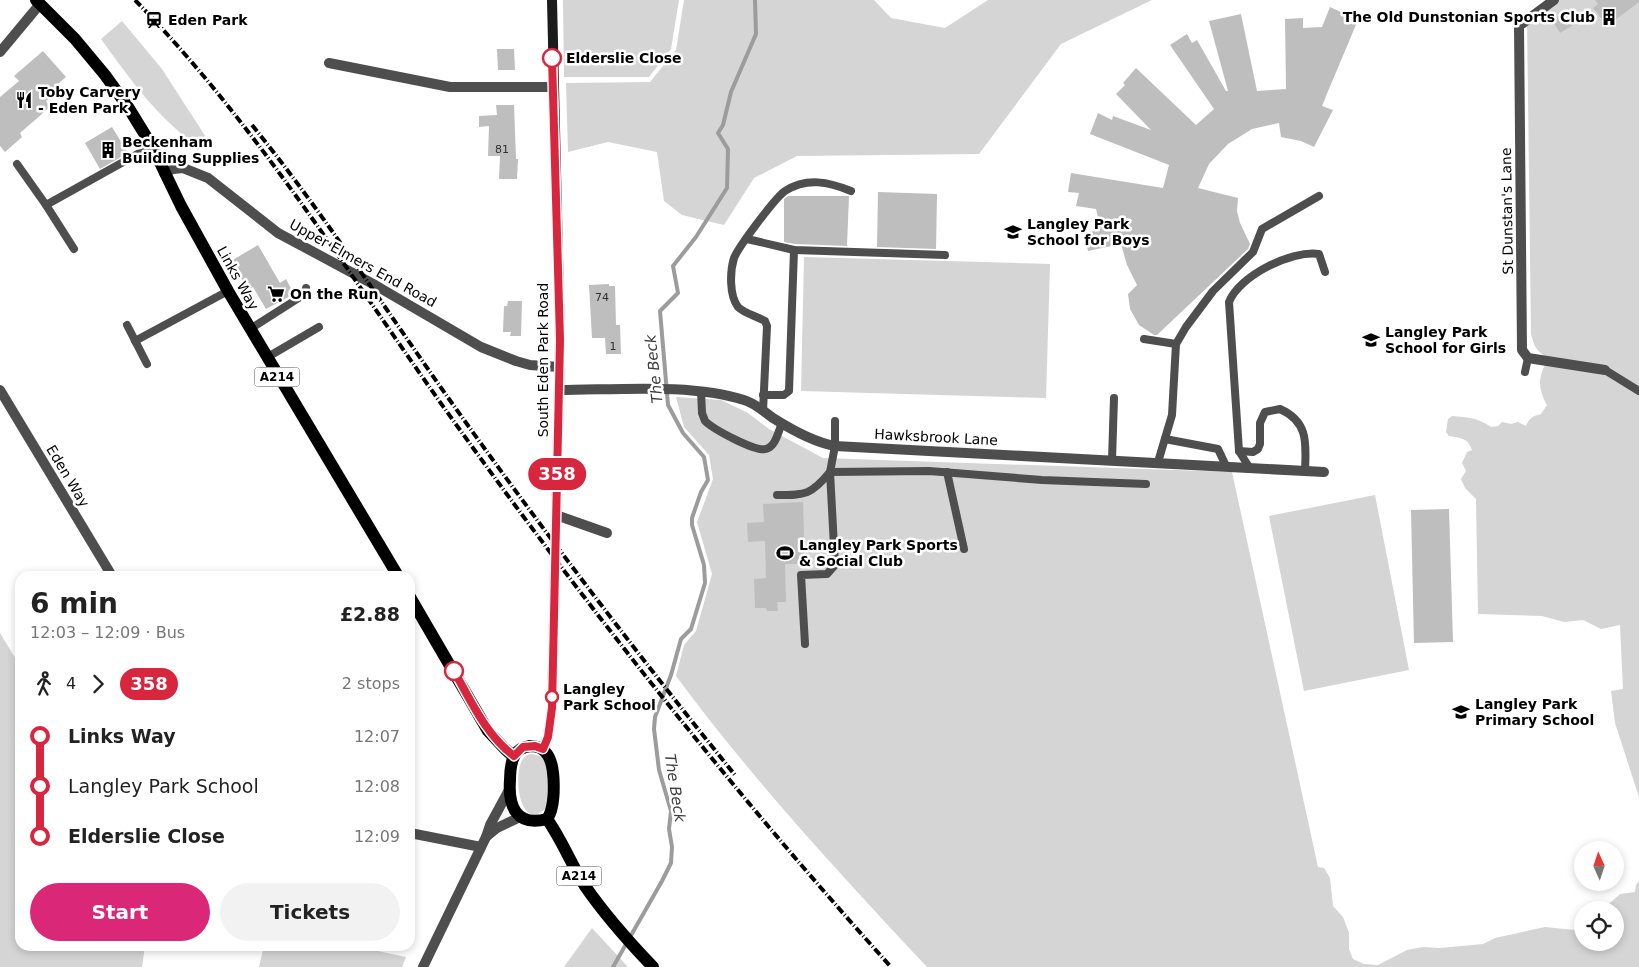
<!DOCTYPE html>
<meta charset="utf-8">
<style>
body{margin:0;font-family:"DejaVu Sans",sans-serif;background:#f2f2f2;color:#222;height:100vh;display:flex;flex-direction:column;font-size:19px;white-space:nowrap}
*{box-sizing:border-box;margin:0}
p{font-size:16px;color:#767676}
.icon{flex:none;width:28px;height:28px;fill:none;stroke:currentColor;stroke-width:2;stroke-linecap:round;stroke-linejoin:round}
.map{position:relative;flex:1;overflow:hidden}
.panel{position:absolute;left:15px;top:571px;width:400px;height:380px;display:flex;flex-direction:column;background:#fff;border-radius:15px;box-shadow:0 2px 8px #0003}
.panel>*{flex:none}
.badge{padding:0 10px;border-radius:16px;font-size:18px;line-height:32px}
.needle{width:32px;rotate:357deg}
.fabs{position:absolute;left:1574px;top:841px;display:grid;gap:10px}
.fabs a{display:grid;place-items:center;width:50px;height:50px;border-radius:50%;background:#fff;box-shadow:0 2px 8px #0003;font-size:25px}
.map>.badge{position:absolute;translate:-50% -50%;box-shadow:0 0 0 2px #fff}
.legs{display:flex;align-items:center;gap:8px;height:55px;padding:0 15px;font-size:16px}
.legs p{margin-inline-start:auto}
.headline{display:flex;align-items:center;justify-content:space-between;height:85px;padding:0 15px}
h1{font-size:28px;font-weight:800;line-height:38px}
.button{display:flex;gap:10px;margin-top:auto;padding:10px 15px}
.button a{flex:1;height:58px;border-radius:30px;background:#db2777;color:#fff;font-size:20px;font-weight:800;line-height:58px;text-align:center}
.button a+a{background:#f2f2f2;color:#222}
ul{padding:0 15px;list-style:none}
li{display:flex;align-items:center;gap:18px;height:50px;font-size:19px}
li i{display:grid;place-items:center;width:8px;height:100%;margin:0 6px;background:currentColor}
li i::after{content:'';width:12px;height:12px;margin:-6px;border:4px solid;border-radius:50%;background:#fff}
li p{margin-inline-start:auto}
li:first-child i{background:linear-gradient(#0000 50%,currentColor 0)}
li:last-child i{background:linear-gradient(currentColor 50%,#0000 0)}
.map>svg:first-child{display:block}
.green{fill:#d5d5d5}
.lines{fill:none;stroke-linecap:round;stroke-linejoin:round}
.stream{stroke:#9c9c9c;stroke-width:4}
.building{fill:#bebebe}
.service{stroke:#4e4e4e;stroke-width:8}
.minor{stroke:#4e4e4e;stroke-width:10}
.tertiary{stroke:#4e4e4e;stroke-width:10}
.secondary{stroke:#1b1b1b;stroke-width:10}
.primary{stroke:#000;stroke-width:12}
.rail{stroke:#000;stroke-width:4;stroke-dasharray:8 2.5 1 2.5;stroke-linecap:butt}
.line-1-casing{stroke:#fff;stroke-width:11}
.line-1{stroke:#d7263d;stroke-width:8}
.stop-1-dot{fill:#fff;stroke:#d7263d;stroke-width:2.5}
.labels{text-anchor:middle;dominant-baseline:central;stroke-width:5;stroke-linejoin:round;paint-order:stroke}
.number-label{font-size:11px;fill:#303030}
.shield{fill:#fff;stroke:#4c4c4c;stroke-width:1}
.shield-label{font-size:12px;font-weight:bold;fill:#000}
.poi-label{font-size:14px;font-weight:bold;fill:#000;stroke:#fff;text-anchor:start}
.stop-label{font-size:14px;font-weight:bold;fill:#000;stroke:#fff;text-anchor:start}
.street-label{font-size:14px;fill:#000;stroke:#fff}
.water-label{font-size:15px;font-style:italic;fill:#3d3d3d;stroke:#fff}
</style>
<div class="map">
<svg width="1639" height="967" viewBox="0 0 1639 967">
<rect width="100%" height="100%" fill="#fff"/>
<g class="green">
<path d="M 563,0 L 679,0 L 671,49 L 649,77 L 564,77 Z"/>
<path d="M 684,0 L 874,0 L 891,18 L 945,28 L 988,0 L 1152,0 L 1061,44 L 979,154 L 797,156 L 754,178 L 724,225 L 682,215 L 664,201 L 657,152 L 608,142 L 568,152 L 566,83 L 650,82 L 676,50 Z"/>
<path d="M 1556,0 L 1639,0 L 1639,797 L 1615,723 L 1611,691 L 1623,689 L 1620,625 L 1601,629 L 1583,620 L 1564,622 L 1542,616 L 1478,614 L 1476,499 L 1465,488 L 1461,479 L 1466,471 L 1462,463 L 1467,452 L 1472,450 C 1468,438 1461,438 1449,436 L 1446,432 L 1448,419 L 1452,416 C 1466,417 1479,418 1491,427 L 1498,426 L 1502,422 L 1511,424 L 1518,422 L 1526,426 C 1529,418 1533,416 1541,414 L 1547,405 C 1537,388 1538,375 1549,358 C 1537,353 1534,346 1531,334 L 1527,21 Z"/>
<path d="M 122,21 L 162,69 L 211,145 L 210,147 L 200,148 C 158,119 130,79 101,39 Z"/>
<path d="M 804,257 L 1050,264 L 1046,398 L 801,391 Z"/>
<path d="M 676,397 L 721,400 L 748,413 L 769,429 L 823,458 L 1232,472 L 1318,867 L 1324,868 L 1330,878 L 1333,906 L 1343,917 L 1349,933 L 1349,949 L 1353,959 L 1364,964 L 1378,965 L 1407,950 L 1423,947 L 1440,948 L 1483,944 L 1495,938 L 1545,927 L 1575,930 L 1582,927 L 1582,942 L 1615,942 L 1615,910 L 1602,910 L 1620,894 L 1635,892 L 1636,885 L 1639,881 L 1639,967 L 927,967 C 840,874 752,779 676,676 L 684,645 L 696,631 L 712,574 L 697,522 L 713,479 L 709,455 L 684,427 Z"/>
<path d="M 1375,495 L 1409,670 L 1304,691 L 1269,516 Z"/>
<path d="M 0,633 L 20,666 L 20,946 L 145,946 L 142,967 L 0,967 Z"/>
<path d="M 533,754 L 543,757 L 548,769 L 547,807 C 520,836 512,774 523,759 C 525,755 529,754 533,754 Z"/>
<path d="M 592,928 L 628,967 L 564,967 Z"/>
<path d="M 264,946 L 354,946 L 406,957 L 402,967 L 259,967 Z"/>
</g>
<g class="lines">
<path class="stream" d="M 613,967 L 662,881 L 671,863 L 672,847 L 669,829 L 671,811 L 659,770 L 654,729 L 655,717 L 671,675 L 681,639 L 691,629 L 705,583 L 704,565 L 692,525 L 692,518 L 701,492 L 708,480 L 704,457 L 683,433 L 668,405 L 660,311 L 678,293 L 673,266 L 696,237 L 727,188 L 728,149 L 718,133 L 723,125 L 731,92 L 756,34 L 755,0"/>
</g>
<g class="building">
<path d="M 1595,0 L 1639,0 L 1639,2 L 1607,26 L 1593,8 L 1598,4 Z"/>
<path d="M 1330,7 L 1358,20 L 1326,96 L 1322,106 L 1333,110 L 1314,147 L 1301,141 L 1281,137 L 1279,123 L 1252,129 L 1228,144 L 1209,164 L 1198,188 L 1238,198 L 1237,211 L 1240,223 L 1250,244 L 1248,249 L 1157,335 L 1154,335 L 1139,325 L 1130,309 L 1128,294 L 1137,285 L 1127,265 L 1121,244 L 1088,251 L 1084,233 L 1094,231 L 1093,227 L 1100,226 L 1096,209 L 1076,206 L 1079,193 L 1068,192 L 1071,173 L 1163,188 L 1169,165 L 1090,134 L 1098,113 L 1112,120 L 1113,116 L 1151,130 L 1116,94 L 1125,85 L 1123,83 L 1136,68 L 1196,125 L 1214,109 L 1170,45 L 1187,34 L 1192,43 L 1197,40 L 1226,91 L 1228,91 L 1209,21 L 1241,14 L 1257,91 L 1286,89 L 1285,19 L 1303,18 L 1303,28 L 1322,27 Z"/>
<path d="M 1566,11 L 1575,24 L 1560,33 L 1552,20 Z"/>
<path d="M 497,49 L 514,49 L 515,70 L 498,70 Z"/>
<path d="M 43,51 L 66,77 L 45,95 L 49,99 L 46,101 L 50,107 L 20,133 L 22,137 L 5,152 L 0,146 L 0,97 L 19,81 L 14,76 Z"/>
<path d="M 496,105 L 514,105 L 516,159 L 518,159 L 517,179 L 499,179 L 500,156 L 488,156 L 489,126 L 479,127 L 479,116 L 497,115 Z"/>
<path d="M 112,127 L 128,153 L 100,169 L 85,143 Z"/>
<path d="M 878,192 L 937,194 L 936,249 L 877,247 Z"/>
<path d="M 788,196 L 849,196 L 847,246 L 795,244 L 784,242 L 784,199 Z"/>
<path d="M 258,245 L 280,283 L 286,279 L 294,294 L 266,309 L 253,287 L 248,290 L 231,261 Z"/>
<path d="M 609,284 L 609,286 L 615,286 L 616,325 L 620,325 L 621,354 L 606,354 L 605,338 L 592,338 L 589,285 Z"/>
<path d="M 508,301 L 522,301 L 521,336 L 510,336 L 511,332 L 503,332 L 504,306 L 507,306 Z"/>
<path d="M 803,502 L 805,564 L 785,564 L 786,602 L 777,602 L 778,611 L 767,611 L 766,608 L 755,608 L 754,579 L 766,578 L 765,541 L 748,542 L 747,523 L 764,522 L 763,504 Z"/>
<path d="M 1449,509 L 1453,642 L 1414,643 L 1411,510 Z"/>
</g>
<g class="lines">
<g class="service">
<path d="M 17,164 L 46,205 L 152,146"/>
<path d="M 46,205 L 74,249"/>
<path d="M 747,239 L 794,250 L 945,255"/>
<path d="M 127,325 L 147,364"/>
<path d="M 250,329 L 305,294 L 306,288"/>
<path d="M 1144,339 L 1176,344"/>
<path d="M 135,341 L 228,291"/>
<path d="M 266,358 L 319,327"/>
<path d="M 1605,370 L 1639,391"/>
<path d="M 1525,372 L 1528,358"/>
<path d="M 701,391 L 702,413 L 705,421 C 713,429 755,452 766,449 C 776,446 778,432 782,423"/>
<path d="M 763,395 L 784,395 L 789,391 L 794,250"/>
<path d="M 763,411 L 767,326 L 765,321 C 757,316 745,314 738,307 C 729,295 730,271 734,258 C 739,246 775,198 785,191 C 807,177 829,182 851,191"/>
<path d="M 1165,439 L 1218,449 L 1226,466"/>
<path d="M 1239,451 L 1253,452 L 1258,449 L 1260,444 L 1260,423 L 1265,412 L 1280,409 C 1309,422 1306,444 1305,471"/>
<path d="M 1112,460 L 1114,398"/>
<path d="M 1158,462 L 1172,415 L 1176,344 L 1186,327 L 1213,291 L 1253,252 L 1262,229 L 1319,196"/>
<path d="M 1249,467 L 1239,451 L 1229,302 C 1239,276 1291,250 1319,254 L 1325,272"/>
<path d="M 947,472 L 964,549"/>
<path d="M 777,495 C 806,495 811,495 830,472 L 929,471 L 1042,480 L 1146,484"/>
<path d="M 805,644 L 801,575 L 827,574 L 835,565 L 830,472 L 835,446 L 835,421"/>
</g>
<g class="minor">
<path d="M 1554,0 L 1519,26 L 1522,350 L 1528,358 L 1605,370"/>
<path d="M 0,52 L 40,4"/>
<path d="M 329,63 L 450,87 L 553,87"/>
<path d="M 164,173 L 173,169 L 183,168 L 208,178 L 278,233 L 375,285 L 481,347 L 516,361 L 530,365 L 559,367"/>
<path d="M 0,390 L 112,576"/>
<path d="M 559,390 C 614,390 692,383 744,400 C 755,403 764,412 773,418 C 792,430 813,442 835,446 L 1324,472"/>
<path d="M 556,515 L 607,533"/>
<path d="M 410,833 L 481,847"/>
</g>
<g class="tertiary">
<path d="M 486,837 L 497,828 L 520,817"/>
<path d="M 423,967 L 486,837 L 490,825 L 509,790"/>
</g>
<path class="secondary" d="M 543,749 L 548,737 L 552,708 L 560,340 L 552,0"/>
<g class="primary">
<path d="M 36,0 L 75,39 L 105,75 L 128,107 L 152,146 L 181,206 L 228,291 L 398,576"/>
<path d="M 410,597 L 488,731 L 505,749 L 514,757"/>
<path d="M 530,746 C 536,746 543,748 547,754 C 556,766 556,807 547,819 C 516,827 508,806 510,780 C 510,773 511,763 514,756 C 517,750 523,747 530,746 Z"/>
<path d="M 547,819 C 562,840 571,864 585,886 C 605,915 629,942 653,967"/>
</g>
<g class="rail">
<path d="M 135,0 C 259,127 352,280 455,423 C 591,612 735,794 891,967"/>
<path d="M 252,125 C 325,215 387,312 454,406 C 544,532 638,655 735,775"/>
</g>
</g>
<g class="lines">
<g class="line-1-casing">
<path id="line-1" d="M 454,671 C 471,701 486,735 514,756 L 523,747 L 535,746 L 543,749 L 548,737 L 552,708 L 560,340 L 552,58"/>
</g>
<use href="#line-1" class="line-1"/>
</g>
<defs>
<g id="building-bare" transform="scale(1.35)"><path d="M-4-6H4V6H1V3H-1V6H-4ZM-2.5-4.3h1.7v1.8h-1.7ZM.8-4.3h1.7v1.8H.8ZM-2.5-1h1.7V.8h-1.7ZM.8-1h1.7V.8H.8Z" fill="#000" stroke="#fff" stroke-width="2.5" paint-order="stroke"/></g>
<g id="station-bare" transform="scale(1.35)"><path d="M-3-6H3Q5-6 5-4V2Q5 4 3 4L4.5 6H3L1.5 4h-3L-3 6H-4.5L-3 4Q-5 4-5 2V-4Q-5-6-3-6ZM-3.5-4v3h7v-3ZM-3.5 1v1.5H-2V1ZM2 1v1.5H3.5V1Z" fill="#000" stroke="#fff" stroke-width="2.5" paint-order="stroke"/></g>
<g id="restaurant-bare" transform="scale(1.35)"><path d="M-5-6h1v4h1v-4h1v4h1v-4h1v5L-1.5 .5V6h-2V.5L-5-1ZM5-6V6H3V1.5H1.5Q1.5-4 5-6Z" fill="#000" stroke="#fff" stroke-width="2.5" paint-order="stroke"/></g>
<g id="school-bare" transform="scale(1.35)"><path d="M0-5L7-2L0 1L-7-2ZM-4 1L0 2.5L4 1V4Q0 6-4 4Z" fill="#000" stroke="#fff" stroke-width="2.5" paint-order="stroke"/></g>
<g id="supermarket-bare" transform="scale(1.35)"><path d="M-6-5.5h2.5l.6 2H6L4.5 2H-2.5L-4.4-4H-6ZM-1.5 3.2a1.3 1.3 0 1 0 .1 0ZM3 3.2a1.3 1.3 0 1 0 .1 0Z" fill="#000" stroke="#fff" stroke-width="2.5" paint-order="stroke"/></g>
<g id="stadium-bare" transform="scale(1.35)"><path d="M0-5a6.5 5 0 1 0 0 10a6.5 5 0 1 0 0-10ZM-3.5-1.8h7v3.6h-7Z" fill="#000" stroke="#fff" stroke-width="2.5" paint-order="stroke"/></g>
</defs>
<g fill-rule="evenodd">
<use href="#building-bare" x="1609" y="17"/>
<use href="#station-bare" x="154" y="20"/>
<use href="#restaurant-bare" x="24" y="100"/>
<use href="#building-bare" x="108" y="150"/>
<use href="#school-bare" x="1013" y="232"/>
<use href="#supermarket-bare" x="276" y="294"/>
<use href="#school-bare" x="1371" y="340"/>
<use href="#stadium-bare" x="785" y="553"/>
<use href="#school-bare" x="1461" y="712"/>
</g>
<g class="stop-1-dot">
<circle cx="552" cy="58" r="9"/>
<circle cx="454" cy="671" r="9"/>
<circle cx="552" cy="697" r="6"/>
</g>
<g class="labels">
<g class="number-label">
<text x="502" y="149">81</text>
<text x="602" y="297">74</text>
<text x="613" y="346">1</text>
</g>
<g class="shield">
<rect x="254.5" y="367.5" width="45" height="19" rx="4"/>
<rect x="556.5" y="866.5" width="45" height="19" rx="4"/>
</g>
<g class="shield-label">
<text x="277" y="377">A214</text>
<text x="579" y="876">A214</text>
</g>
<g class="poi-label">
<text x="1595" y="17" text-anchor="end">The Old Dunstonian Sports Club</text>
<text x="168" y="20">Eden Park</text>
<text x="38" y="92">Toby Carvery<tspan x="38" dy="16">- Eden Park</tspan></text>
<text x="122" y="142">Beckenham<tspan x="122" dy="16">Building Supplies</tspan></text>
<text x="1027" y="224">Langley Park<tspan x="1027" dy="16">School for Boys</tspan></text>
<text x="290" y="294">On the Run</text>
<text x="1385" y="332">Langley Park<tspan x="1385" dy="16">School for Girls</tspan></text>
<text x="799" y="545">Langley Park Sports<tspan x="799" dy="16">&amp; Social Club</tspan></text>
<text x="1475" y="704">Langley Park<tspan x="1475" dy="16">Primary School</tspan></text>
</g>
<g class="stop-label">
<text x="566" y="58">Elderslie Close</text>
<text x="563" y="689">Langley<tspan x="563" dy="16">Park School</tspan></text>
</g>
<g class="street-label">
<text transform="translate(1507 211) rotate(-91)">St Dunstan's Lane</text>
<text transform="translate(363 263) rotate(29)">Upper Elmers End Road</text>
<text transform="translate(238 278) rotate(61)">Links Way</text>
<text transform="translate(543 360) rotate(-90)">South Eden Park Road</text>
<text transform="translate(936 437) rotate(3)">Hawksbrook Lane</text>
<text transform="translate(68 476) rotate(59)">Eden Way</text>
</g>
<g class="water-label">
<text transform="translate(654 369) rotate(-96)">The Beck</text>
<text transform="translate(675 788) rotate(81)">The Beck</text>
</g>
</g>
</svg>
<div class="fabs">
<a><svg class="needle" viewBox="-14 -14 28 28"><path d="M0-13l5 13h-10z" fill="#e53935"/><path d="M0 13l5-13h-10z" fill="#767676"/></svg></a>
<a><svg class="icon" aria-label="locate" viewBox="0 0 24 24"><circle cx="12" cy="12" r="6"/><path d="M12 2v4M12 18v4M2 12h4M18 12h4"/></svg></a>
</div>
<b class="badge" style="left:557px;top:474px;background:#d7263d;color:#fff">358</b>
<section class="panel">
<div class="headline"><div><h1>6 min</h1><p>12:03 – 12:09 · Bus</p></div><b>£2.88</b></div>
<div class="legs"><svg class="icon" aria-label="walk" viewBox="0 0 24 24"><circle cx="13" cy="4" r="2"/><path d="M13 8l-2 6 4 7M11 14l-3 7M7 12l3-4h3l4 4"/></svg>4<svg class="icon" aria-label="forward" viewBox="0 0 24 24"><path d="M9 5l7 7-7 7"/></svg><b class="badge" style="background:#d7263d;color:#fff">358</b><p>2 stops</p></div>
<ul>
<li><i style="color:#d7263d"></i><b>Links Way</b><p>12:07</p></li>
<li><i style="color:#d7263d"></i><span>Langley Park School</span><p>12:08</p></li>
<li><i style="color:#d7263d"></i><b>Elderslie Close</b><p>12:09</p></li>
</ul>
<div class="button"><a>Start</a><a>Tickets</a></div>
</section>
</div>
